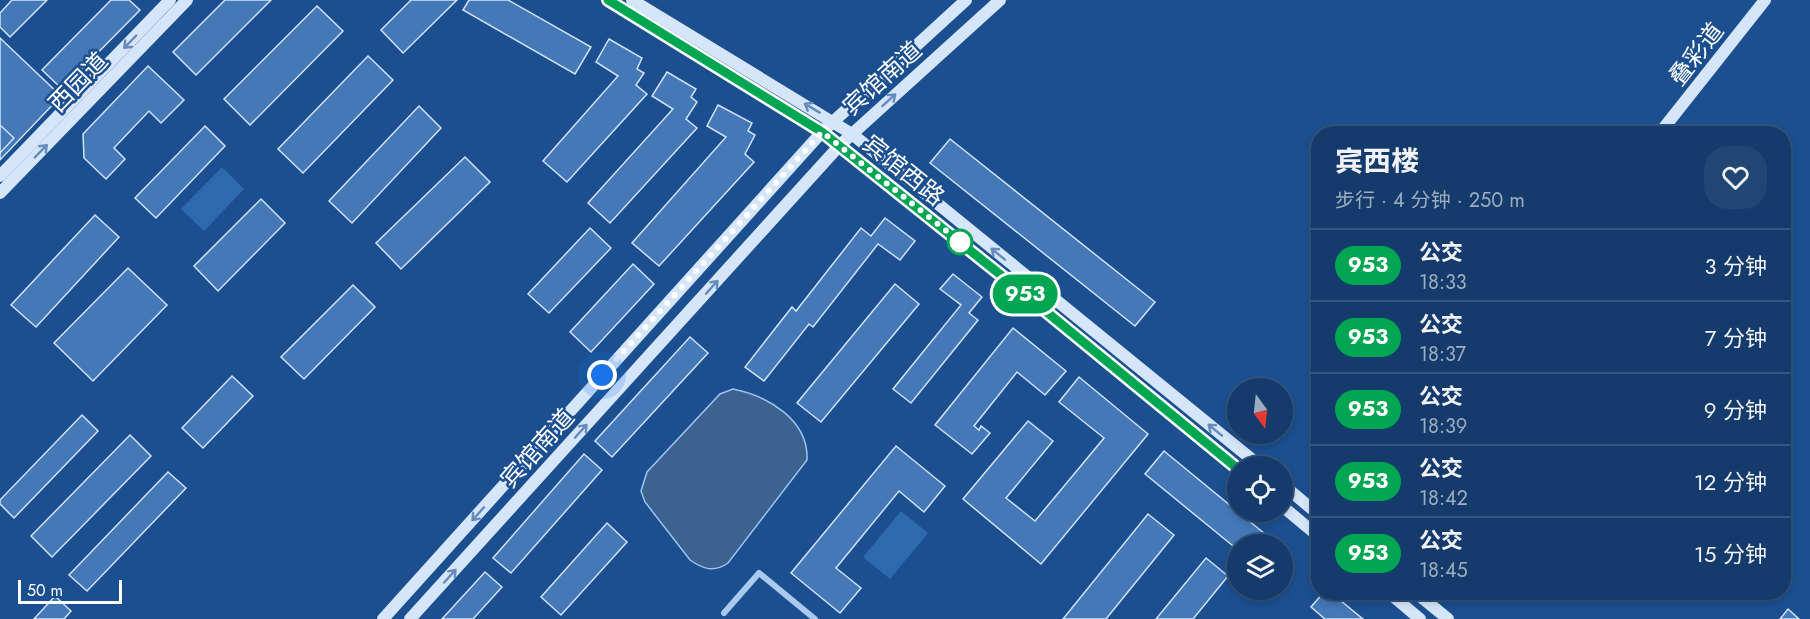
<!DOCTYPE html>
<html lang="zh">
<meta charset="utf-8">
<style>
body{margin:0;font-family:Jost,"Noto Sans SC",sans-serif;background:#214673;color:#f1f3f6;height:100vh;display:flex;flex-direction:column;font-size:22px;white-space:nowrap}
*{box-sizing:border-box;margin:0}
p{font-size:20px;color:#9dadc1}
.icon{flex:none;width:33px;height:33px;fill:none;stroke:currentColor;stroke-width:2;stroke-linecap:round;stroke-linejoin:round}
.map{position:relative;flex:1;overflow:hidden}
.drawer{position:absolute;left:1311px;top:126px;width:480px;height:474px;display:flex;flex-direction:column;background:#143b6b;border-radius:24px;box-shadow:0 3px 9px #0003,0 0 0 2px #33557e}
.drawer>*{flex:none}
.badge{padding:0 12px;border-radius:20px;font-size:21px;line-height:39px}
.needle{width:39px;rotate:165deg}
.buttons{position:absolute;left:1227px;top:378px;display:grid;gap:12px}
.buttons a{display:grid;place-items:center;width:66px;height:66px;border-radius:50%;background:#143b6b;box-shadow:0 3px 9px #0003,0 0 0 2px #33557e;font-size:30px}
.scale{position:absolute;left:18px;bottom:15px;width:104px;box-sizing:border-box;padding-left:6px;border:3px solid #fff;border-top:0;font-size:16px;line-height:21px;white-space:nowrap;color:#fff;-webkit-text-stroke:4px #1b4f8f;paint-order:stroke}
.you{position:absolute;width:30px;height:30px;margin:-15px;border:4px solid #fff;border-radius:50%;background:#1a73e8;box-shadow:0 0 0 9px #1a73e833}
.map>.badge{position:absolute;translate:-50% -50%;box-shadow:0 0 0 3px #fff}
.round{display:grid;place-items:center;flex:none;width:63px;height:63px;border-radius:24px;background:#214673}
.overview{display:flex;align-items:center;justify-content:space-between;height:102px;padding:0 24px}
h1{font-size:28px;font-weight:700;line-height:45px}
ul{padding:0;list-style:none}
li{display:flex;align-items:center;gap:18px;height:72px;padding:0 24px;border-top:2px solid #33557e}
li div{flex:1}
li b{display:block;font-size:22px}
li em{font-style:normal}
li .badge{min-width:66px;font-weight:700;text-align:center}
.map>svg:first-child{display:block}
.green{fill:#2e69ad}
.water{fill:#3c6290;stroke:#9cc4f0;stroke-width:1.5}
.building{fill:#4478b7;stroke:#cfe3fa;stroke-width:1.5}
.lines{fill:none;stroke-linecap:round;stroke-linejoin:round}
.street{stroke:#a9c9ee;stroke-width:6}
.secondary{stroke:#d6e6fa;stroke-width:12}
.oneway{stroke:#668bba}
.line-casing{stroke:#fff;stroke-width:14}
.line{stroke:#00a651;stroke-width:9}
.walk{stroke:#fff;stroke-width:6;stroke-dasharray:0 10.8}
.stop-dot{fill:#fff;stroke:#00a651;stroke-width:3}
.labels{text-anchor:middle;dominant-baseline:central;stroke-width:5;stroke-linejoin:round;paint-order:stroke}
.street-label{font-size:24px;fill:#fff;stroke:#1b4f8f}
</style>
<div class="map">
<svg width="1810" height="619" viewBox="0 0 1810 619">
<rect width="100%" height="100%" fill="#1b4f8f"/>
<g class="green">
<path d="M 222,167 L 244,189 L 204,231 L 181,209 Z"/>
<path d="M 901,511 L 928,533 L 890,579 L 863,557 Z"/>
</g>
<path class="water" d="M 733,389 C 768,396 809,420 807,460 L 728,563 C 714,573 703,569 690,560 L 645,502 L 641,491 L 647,472 L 720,394 Z"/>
<g class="building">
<path d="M 12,0 L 47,0 L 10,37 L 0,27 L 0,13 Z"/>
<path d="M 111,0 L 129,0 L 140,10 L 62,89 L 42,70 Z"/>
<path d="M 225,0 L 271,0 L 196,75 L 173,52 Z"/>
<path d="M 411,0 L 457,0 L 403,53 L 381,30 Z"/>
<path d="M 469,0 L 508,0 L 591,47 L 575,74 L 463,10 Z"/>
<path d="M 317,6 L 343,31 L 250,125 L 224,99 Z"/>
<path d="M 0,38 L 61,96 L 0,160 Z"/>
<path d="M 609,39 L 642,58 L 637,69 L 644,73 L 636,85 L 647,94 L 567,182 L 543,161 L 618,76 L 596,62 Z"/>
<path d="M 368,56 L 393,80 L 303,173 L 278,149 Z"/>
<path d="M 148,66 L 184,100 L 161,123 L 149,111 L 114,148 L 125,159 L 106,179 L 84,158 L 83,134 Z"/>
<path d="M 667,72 L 696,89 L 691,97 L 697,102 L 686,119 L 697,128 L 610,223 L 588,203 L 673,109 L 652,96 Z"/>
<path d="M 718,105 L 752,123 L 748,131 L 755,135 L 745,154 L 754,162 L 659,266 L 632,243 L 726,137 L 707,126 Z"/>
<path d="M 419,106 L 441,128 L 352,223 L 329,201 Z"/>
<path d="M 0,125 L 14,138 L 0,153 Z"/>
<path d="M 205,126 L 225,146 L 156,218 L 135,198 Z"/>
<path d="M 950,139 L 1155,302 L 1135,326 L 930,163 Z"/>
<path d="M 465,157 L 490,182 L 401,269 L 376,243 Z"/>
<path d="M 261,199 L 285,223 L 218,291 L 194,266 Z"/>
<path d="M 95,215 L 119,237 L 36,327 L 11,305 Z"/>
<path d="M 885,218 L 915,241 L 900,260 L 878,244 L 813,327 L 809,324 L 764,381 L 745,367 L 792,307 L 796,311 L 861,228 L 871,236 Z"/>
<path d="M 590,228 L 611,248 L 549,313 L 528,294 Z"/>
<path d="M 633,264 L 654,284 L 591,352 L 570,332 Z"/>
<path d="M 128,268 L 167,305 L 93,381 L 54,343 Z"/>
<path d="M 953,274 L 982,297 L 969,313 L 978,320 L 911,403 L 893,389 L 961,305 L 940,289 Z"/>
<path d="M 895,284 L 919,304 L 821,422 L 797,403 Z"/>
<path d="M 353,285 L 375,307 L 304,379 L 281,357 Z"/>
<path d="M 1013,328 L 1066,371 L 1045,395 L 1017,372 L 974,426 L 979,430 L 981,426 L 990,433 L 972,454 L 935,425 Z"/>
<path d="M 690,337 L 708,353 L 612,457 L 595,441 Z"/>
<path d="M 232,376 L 253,396 L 203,448 L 182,428 Z"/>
<path d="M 1079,377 L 1148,434 L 1041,564 L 963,499 L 1028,421 L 1053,441 L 1006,498 L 1035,521 L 1104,438 L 1059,402 Z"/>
<path d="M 82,415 L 98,431 L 14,518 L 0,504 L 0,500 Z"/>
<path d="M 130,435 L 151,456 L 52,557 L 31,536 Z"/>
<path d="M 896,446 L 945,486 L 924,512 L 899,491 L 836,568 L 861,588 L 840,613 L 791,573 Z"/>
<path d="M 1164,451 L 1265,534 L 1256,544 L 1238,544 L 1238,550 L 1145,474 Z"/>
<path d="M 584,454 L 602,470 L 511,573 L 493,558 Z"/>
<path d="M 168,472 L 186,488 L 87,591 L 69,575 Z"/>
<path d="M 1148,514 L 1174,535 L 1106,619 L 1063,619 Z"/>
<path d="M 607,523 L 627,542 L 561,615 L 541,597 Z"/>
<path d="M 1206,558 L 1228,576 L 1193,619 L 1156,619 Z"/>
<path d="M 485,572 L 502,587 L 473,619 L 442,619 Z"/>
<path d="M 1324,592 L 1330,592 L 1363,619 L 1325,619 L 1311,607 Z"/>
<path d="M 55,596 L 71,611 L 64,619 L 34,619 Z"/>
<path d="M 1788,609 L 1799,619 L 1780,619 Z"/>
</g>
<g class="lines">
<path class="street" d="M 724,613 L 759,573 L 815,619"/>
<g class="secondary">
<path d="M 608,0 L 822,132 L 1032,300 L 1238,469"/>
<path d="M 632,0 L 852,134 L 1260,466"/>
<path d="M 1659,134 L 1765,0"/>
<path d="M 0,176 L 170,0"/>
<path d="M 0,193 L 187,0"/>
<path d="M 1282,484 L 1318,514"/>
<path d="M 1282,506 L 1318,536"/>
<path d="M 1388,592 L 1420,619"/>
<path d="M 1415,592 L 1448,619"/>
<path d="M 383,619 L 822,132 L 966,0"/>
<path d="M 410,619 L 840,145 L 1000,0"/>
</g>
</g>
<defs><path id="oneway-shaft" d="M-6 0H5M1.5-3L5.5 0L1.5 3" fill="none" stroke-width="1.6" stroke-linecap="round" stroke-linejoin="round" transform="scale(1.5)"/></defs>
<g class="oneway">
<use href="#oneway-shaft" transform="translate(130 42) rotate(134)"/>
<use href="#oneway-shaft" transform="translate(889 100) rotate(-42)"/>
<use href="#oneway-shaft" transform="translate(812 108) rotate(-149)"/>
<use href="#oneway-shaft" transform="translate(41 151) rotate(-46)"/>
<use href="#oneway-shaft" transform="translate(998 254) rotate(-141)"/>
<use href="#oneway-shaft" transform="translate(712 287) rotate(-48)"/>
<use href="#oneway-shaft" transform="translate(1215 430) rotate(-141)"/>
<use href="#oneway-shaft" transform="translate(581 431) rotate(-48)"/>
<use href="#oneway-shaft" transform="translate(478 514) rotate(132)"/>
<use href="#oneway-shaft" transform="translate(450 576) rotate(-48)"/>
</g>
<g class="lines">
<g class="line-casing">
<path id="line" d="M 608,0 L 822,132 L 1032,300 L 1238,469"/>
</g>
<use href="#line" class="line"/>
<path class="walk" d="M 602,375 L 822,132 L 963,244 L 960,242"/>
</g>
<circle class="stop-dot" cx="960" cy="242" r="12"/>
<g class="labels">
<g class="street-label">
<text transform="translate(1696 54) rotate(-52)">叠彩道</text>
<text transform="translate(882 78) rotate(-42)">宾馆南道</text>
<text transform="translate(78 82) rotate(-46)">西园道</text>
<text transform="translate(904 170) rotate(39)">宾馆西路</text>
<text transform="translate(537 448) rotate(-48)">宾馆南道</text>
</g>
</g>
</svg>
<div class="buttons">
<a><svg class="needle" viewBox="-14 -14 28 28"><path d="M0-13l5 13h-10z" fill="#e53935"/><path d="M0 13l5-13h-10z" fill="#9dadc1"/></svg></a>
<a><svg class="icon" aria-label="locate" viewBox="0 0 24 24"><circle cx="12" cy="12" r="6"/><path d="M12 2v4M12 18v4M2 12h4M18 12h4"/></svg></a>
<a><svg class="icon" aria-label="layers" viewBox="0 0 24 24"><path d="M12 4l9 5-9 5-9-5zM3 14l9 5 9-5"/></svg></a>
</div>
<div class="scale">50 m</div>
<div class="you" style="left:602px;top:375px"></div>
<b class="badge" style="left:1025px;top:294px;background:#00a651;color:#fff">953</b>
<section class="drawer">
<div class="overview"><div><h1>宾西楼</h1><p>步行 · 4 分钟 · 250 m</p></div><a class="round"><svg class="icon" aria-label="heart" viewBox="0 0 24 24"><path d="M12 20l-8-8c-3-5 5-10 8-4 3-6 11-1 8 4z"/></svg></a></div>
<ul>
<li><span class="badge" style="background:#00a651;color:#fff">953</span><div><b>公交</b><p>18:33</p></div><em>3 分钟</em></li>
<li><span class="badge" style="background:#00a651;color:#fff">953</span><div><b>公交</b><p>18:37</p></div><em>7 分钟</em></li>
<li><span class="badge" style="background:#00a651;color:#fff">953</span><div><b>公交</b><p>18:39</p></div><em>9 分钟</em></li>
<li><span class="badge" style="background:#00a651;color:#fff">953</span><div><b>公交</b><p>18:42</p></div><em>12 分钟</em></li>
<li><span class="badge" style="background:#00a651;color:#fff">953</span><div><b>公交</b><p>18:45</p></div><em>15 分钟</em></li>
</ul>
</section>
</div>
